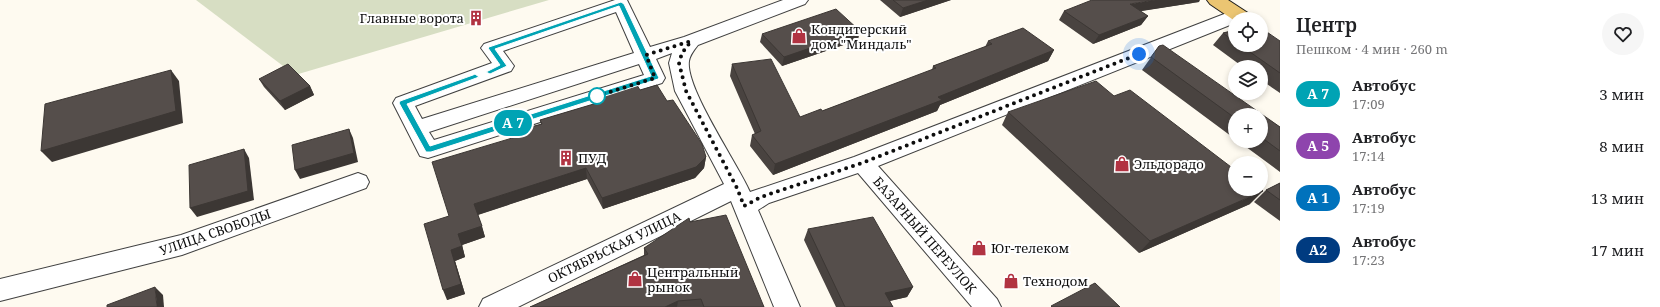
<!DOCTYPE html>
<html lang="ru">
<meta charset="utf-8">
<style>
body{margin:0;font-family:"Noto Serif",serif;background:#f6f6f6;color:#202124;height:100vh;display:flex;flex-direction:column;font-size:15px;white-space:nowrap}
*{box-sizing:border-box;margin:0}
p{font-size:13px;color:#757577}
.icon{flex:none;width:22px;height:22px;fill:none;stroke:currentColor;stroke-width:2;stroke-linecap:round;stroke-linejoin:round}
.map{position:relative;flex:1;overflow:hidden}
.side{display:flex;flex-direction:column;background:#fff;width:380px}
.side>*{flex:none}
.badge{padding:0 8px;border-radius:13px;font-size:14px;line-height:26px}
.tools{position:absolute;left:1228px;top:12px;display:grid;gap:8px}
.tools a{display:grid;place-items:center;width:40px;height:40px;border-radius:50%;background:#fff;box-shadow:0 2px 6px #0003;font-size:20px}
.you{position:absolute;width:20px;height:20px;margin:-10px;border:3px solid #fff;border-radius:50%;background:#1a73e8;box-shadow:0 0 0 6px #1a73e833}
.map>.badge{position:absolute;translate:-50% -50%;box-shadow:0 0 0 2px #fff}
.round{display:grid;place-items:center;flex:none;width:42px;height:42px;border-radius:21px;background:#f6f6f6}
.summary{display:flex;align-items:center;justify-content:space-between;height:68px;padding:0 16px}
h1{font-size:19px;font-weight:600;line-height:30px}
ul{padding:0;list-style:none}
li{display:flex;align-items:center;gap:12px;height:52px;padding:0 16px}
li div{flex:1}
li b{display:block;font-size:15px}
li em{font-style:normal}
li .badge{min-width:44px;font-weight:700;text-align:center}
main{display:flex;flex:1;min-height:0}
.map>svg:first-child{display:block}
.cemetery{fill:#d7dec3}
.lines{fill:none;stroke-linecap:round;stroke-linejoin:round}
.minor-casing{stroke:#414141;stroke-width:2}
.major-casing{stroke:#1f1f1f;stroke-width:2}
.minor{fill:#fff;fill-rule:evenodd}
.major{fill:#ebc572;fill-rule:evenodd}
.wall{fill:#494340}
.shaded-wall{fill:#3c3734}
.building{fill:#554e4b;stroke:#3c3734}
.line{fill:#00a3b4;stroke:#fff}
.walk{stroke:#0e0e0e;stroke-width:4;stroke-dasharray:0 7.2}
.stop-dot{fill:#fff;stroke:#00a3b4;stroke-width:2}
.labels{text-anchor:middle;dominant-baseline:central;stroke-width:4;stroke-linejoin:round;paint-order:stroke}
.poi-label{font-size:13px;fill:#0e0e0e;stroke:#fff;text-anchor:start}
.street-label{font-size:13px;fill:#0e0e0e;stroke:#fff}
</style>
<main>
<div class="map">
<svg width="1280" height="307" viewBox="0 0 1280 307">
<rect width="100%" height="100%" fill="#fefaf0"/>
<path class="cemetery" d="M 196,0 L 549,0 L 295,75 Z"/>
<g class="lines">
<g class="minor-casing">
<g id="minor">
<path d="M 615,0 L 627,0 L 650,47 L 684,37 L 783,0 L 808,0 L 805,4 L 698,45 C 694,50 690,55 689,61 C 685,88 738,164 750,192 L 854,157 L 1232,11 L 1238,9 L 1244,11 L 1247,15 L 1244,19 L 1235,19 L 1235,23 L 878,166 L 997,299 L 1001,307 L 972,307 L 858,173 L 769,203 L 758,210 L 800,307 L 774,307 L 731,201 L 518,307 L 479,307 L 483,299 L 724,184 L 675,91 L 669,63 L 672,53 L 656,59 L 665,78 L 662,83 L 428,158 L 420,156 L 393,103 L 396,98 L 492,63 L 481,48 L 484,44 ZM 616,12 L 634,53 L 422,119 L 415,106 L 511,71 L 514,66 L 503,51 ZM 639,64 L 644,75 L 434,140 L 429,132 Z"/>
<path d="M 358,173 L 366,176 L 369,182 L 366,188 L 182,255 L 0,301 L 0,279 L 181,235 Z"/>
</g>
</g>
<g class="major-casing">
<path id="major" d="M 1207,0 L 1228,0 L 1251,15 L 1254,19 L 1235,19 L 1235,21 L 1210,4 Z"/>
</g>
<use href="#minor" class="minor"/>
<use href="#major" class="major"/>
</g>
<g class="wall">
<path d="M 880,0 L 951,0 L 900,17 Z"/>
<path d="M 1199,2 L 1140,11 L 1148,16 L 1141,25 L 1093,44 L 1059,20 L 1064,11 Z"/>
<path d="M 1235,30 L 1235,45 L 1261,45 L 1280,41 L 1280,93 L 1261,80 L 1261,67 L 1243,67 L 1213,45 L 1223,33 Z"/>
<path d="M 762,34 L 858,40 L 782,66 L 760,42 Z"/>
<path d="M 988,41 L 1054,50 L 1048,61 L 940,105 L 937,111 L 773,175 L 750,146 L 752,135 L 755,134 L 730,76 L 732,64 L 800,117 L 822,111 L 932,70 L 933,66 L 985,47 Z"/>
<path d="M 1159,46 L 1280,127 L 1280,172 L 1238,141 L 1261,141 L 1261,115 L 1235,115 L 1235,139 L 1142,70 Z"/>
<path d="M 259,79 L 310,86 L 314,95 L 285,110 L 264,87 Z"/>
<path d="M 640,90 L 667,101 L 706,157 L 704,168 L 695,178 L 603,209 L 587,179 L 478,215 L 485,237 L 462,245 L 465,257 L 455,261 L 465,294 L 447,300 L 449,216 L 528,133 L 527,128 L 541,124 L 540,120 L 594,104 L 593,95 Z"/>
<path d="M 1008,112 L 1250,204 L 1139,253 L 1002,125 Z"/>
<path d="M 1280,183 L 1280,221 L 1254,202 L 1266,190 Z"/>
<path d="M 690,222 L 764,307 L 530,307 L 644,255 L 644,248 Z"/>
<path d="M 808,229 L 913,287 L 907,297 L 890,301 L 893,307 L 836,307 L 804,240 Z"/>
</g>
<g class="shaded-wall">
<path d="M 928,0 L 951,0 L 900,17 L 903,8 Z"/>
<path d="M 1155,0 L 1200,0 L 1199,2 L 1123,14 L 1130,4 Z"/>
<path d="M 1148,16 L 1141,25 L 1093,44 L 1099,35 Z"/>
<path d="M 860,31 L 858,40 L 782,66 L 784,57 Z"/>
<path d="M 1054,50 L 1048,61 L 940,105 L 937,111 L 773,175 L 775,164 L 938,97 Z"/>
<path d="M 171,70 L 179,81 L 183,123 L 52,162 L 41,151 Z"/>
<path d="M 310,86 L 314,95 L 285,110 L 280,101 Z"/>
<path d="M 349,129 L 353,138 L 358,162 L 300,179 L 295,170 Z"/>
<path d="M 244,149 L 249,158 L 254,200 L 197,217 L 190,208 Z"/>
<path d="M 706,157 L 704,168 L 695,178 L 603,209 L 602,198 Z"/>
<path d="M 586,168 L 587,179 L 477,215 L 474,204 Z"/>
<path d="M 1263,191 L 1250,204 L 1139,253 L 1150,241 Z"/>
<path d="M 482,226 L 485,237 L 462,245 L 465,257 L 455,261 L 465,294 L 447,300 L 443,290 L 451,250 L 458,234 Z"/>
<path d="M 155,287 L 163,295 L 164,307 L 157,307 Z"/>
<path d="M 913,287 L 907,297 L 880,303 L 885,293 Z"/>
<path d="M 678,301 L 677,307 L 665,307 Z"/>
</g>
<g class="building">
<path d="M 893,0 L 928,0 L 903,8 Z"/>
<path d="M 1092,0 L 1155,0 L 1130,4 L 1148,16 L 1099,35 L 1064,11 Z"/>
<path d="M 836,9 L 860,31 L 784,57 L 762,34 Z"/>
<path d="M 1023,28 L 1054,50 L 938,97 L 942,100 L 775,164 L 752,135 L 761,131 L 732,64 L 771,59 L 800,117 L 821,109 L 822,111 L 936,68 L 933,66 L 992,44 L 988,41 Z"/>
<path d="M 1261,28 L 1280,41 L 1280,73 L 1240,45 L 1261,45 Z"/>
<path d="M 1235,30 L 1235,42 L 1223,33 Z"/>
<path d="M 1163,45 L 1280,127 L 1280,151 L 1261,137 L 1261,115 L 1235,115 L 1235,118 L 1151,57 L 1159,46 Z"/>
<path d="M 288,64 L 310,86 L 280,101 L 259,79 Z"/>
<path d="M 171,70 L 176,111 L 41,151 L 45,104 Z"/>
<path d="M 1096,81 L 1114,96 L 1130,90 L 1235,170 L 1235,189 L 1260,189 L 1263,191 L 1150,241 L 1008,112 Z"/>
<path d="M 635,82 L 640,90 L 657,85 L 667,101 L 673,100 L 702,144 L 706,157 L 696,167 L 602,198 L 586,168 L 474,204 L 482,226 L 458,234 L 462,246 L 451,250 L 461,284 L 443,290 L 424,224 L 449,216 L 432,162 L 529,133 L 527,128 L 542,124 L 540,120 L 597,103 L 593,95 Z"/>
<path d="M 349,129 L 354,153 L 295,170 L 292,145 Z"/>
<path d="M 244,149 L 248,191 L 190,208 L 189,165 Z"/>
<path d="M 1280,183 L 1280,200 L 1266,190 Z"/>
<path d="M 726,215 L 764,307 L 704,307 L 701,299 L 678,301 L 665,307 L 530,307 L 648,254 L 644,248 L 689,218 L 690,222 Z"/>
<path d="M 873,217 L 913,287 L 885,293 L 893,307 L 845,307 L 808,229 Z"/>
<path d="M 1095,283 L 1120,307 L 1052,307 L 1051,306 Z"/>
<path d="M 155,287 L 157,307 L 107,307 L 107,305 Z"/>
</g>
<path class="line" d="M 621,2 L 624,4 L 659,78 L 658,79 L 431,152 L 426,152 L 399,103 L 400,101 L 473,75 L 475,74 L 479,77 L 407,104 L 430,146 L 651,76 L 619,6 L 495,49 L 507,66 L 490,74 L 486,72 L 500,65 L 488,48 L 489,47 Z"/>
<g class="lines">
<path class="walk" d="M 597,96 L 655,78 L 646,55 L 691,41 L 682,53 L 679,63 L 686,91 L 737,188 L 744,206 L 761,197 L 862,163 L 1139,54"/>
</g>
<defs>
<g id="building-bare" transform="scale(1.2)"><path d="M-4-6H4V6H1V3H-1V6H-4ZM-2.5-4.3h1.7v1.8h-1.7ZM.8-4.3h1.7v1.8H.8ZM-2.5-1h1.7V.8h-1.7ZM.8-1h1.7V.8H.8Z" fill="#b13342" stroke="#fff" stroke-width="2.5" paint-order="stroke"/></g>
<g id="shop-bare" transform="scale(1.2)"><path d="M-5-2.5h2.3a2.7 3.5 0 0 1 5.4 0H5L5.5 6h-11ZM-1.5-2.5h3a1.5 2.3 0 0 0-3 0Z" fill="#b13342" stroke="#fff" stroke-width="2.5" paint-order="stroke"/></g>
</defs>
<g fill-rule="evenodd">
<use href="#building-bare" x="476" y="18"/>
<use href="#shop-bare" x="799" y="36"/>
<use href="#building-bare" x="566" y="158"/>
<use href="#shop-bare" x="1122" y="164"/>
<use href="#shop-bare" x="979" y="248"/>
<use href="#shop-bare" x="635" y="279"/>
<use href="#shop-bare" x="1011" y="281"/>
</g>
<circle class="stop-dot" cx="597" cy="96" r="8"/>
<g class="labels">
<g class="poi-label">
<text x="464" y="18" text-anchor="end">Главные ворота</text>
<text x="811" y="29">Кондитерский<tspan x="811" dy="15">дом "Миндаль"</tspan></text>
<text x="578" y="158">ПУД</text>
<text x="1134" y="164">Эльдорадо</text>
<text x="991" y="248">Юг-телеком</text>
<text x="647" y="272">Центральный<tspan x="647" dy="15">рынок</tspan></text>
<text x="1023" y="281">Технодом</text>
</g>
<g class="street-label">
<text transform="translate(215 232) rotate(-19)">УЛИЦА СВОБОДЫ</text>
<text transform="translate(925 235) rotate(49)">БАЗАРНЫЙ ПЕРЕУЛОК</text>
<text transform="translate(614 247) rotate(-26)">ОКТЯБРЬСКАЯ УЛИЦА</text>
</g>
</g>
</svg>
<div class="tools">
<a><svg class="icon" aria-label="locate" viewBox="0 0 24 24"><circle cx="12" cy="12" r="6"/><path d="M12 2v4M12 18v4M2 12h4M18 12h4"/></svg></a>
<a><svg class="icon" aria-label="layers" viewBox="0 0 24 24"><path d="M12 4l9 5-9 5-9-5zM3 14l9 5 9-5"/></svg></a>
<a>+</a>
<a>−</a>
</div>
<div class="you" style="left:1139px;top:54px"></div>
<b class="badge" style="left:513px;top:123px;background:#00a3b4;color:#fff">A 7</b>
</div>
<section class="side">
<div class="summary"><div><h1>Центр</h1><p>Пешком · 4 мин · 260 m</p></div><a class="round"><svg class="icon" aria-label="heart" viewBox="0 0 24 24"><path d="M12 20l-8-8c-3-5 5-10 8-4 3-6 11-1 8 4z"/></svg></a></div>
<ul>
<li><span class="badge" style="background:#00a3b4;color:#fff">A 7</span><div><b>Автобус</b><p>17:09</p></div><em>3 мин</em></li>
<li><span class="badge" style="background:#8e44ad;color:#fff">A 5</span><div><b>Автобус</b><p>17:14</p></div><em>8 мин</em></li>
<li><span class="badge" style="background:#0072bc;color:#fff">A 1</span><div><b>Автобус</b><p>17:19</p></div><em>13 мин</em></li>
<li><span class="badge" style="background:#003b80;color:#fff">A2</span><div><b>Автобус</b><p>17:23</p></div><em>17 мин</em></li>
</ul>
</section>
</main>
